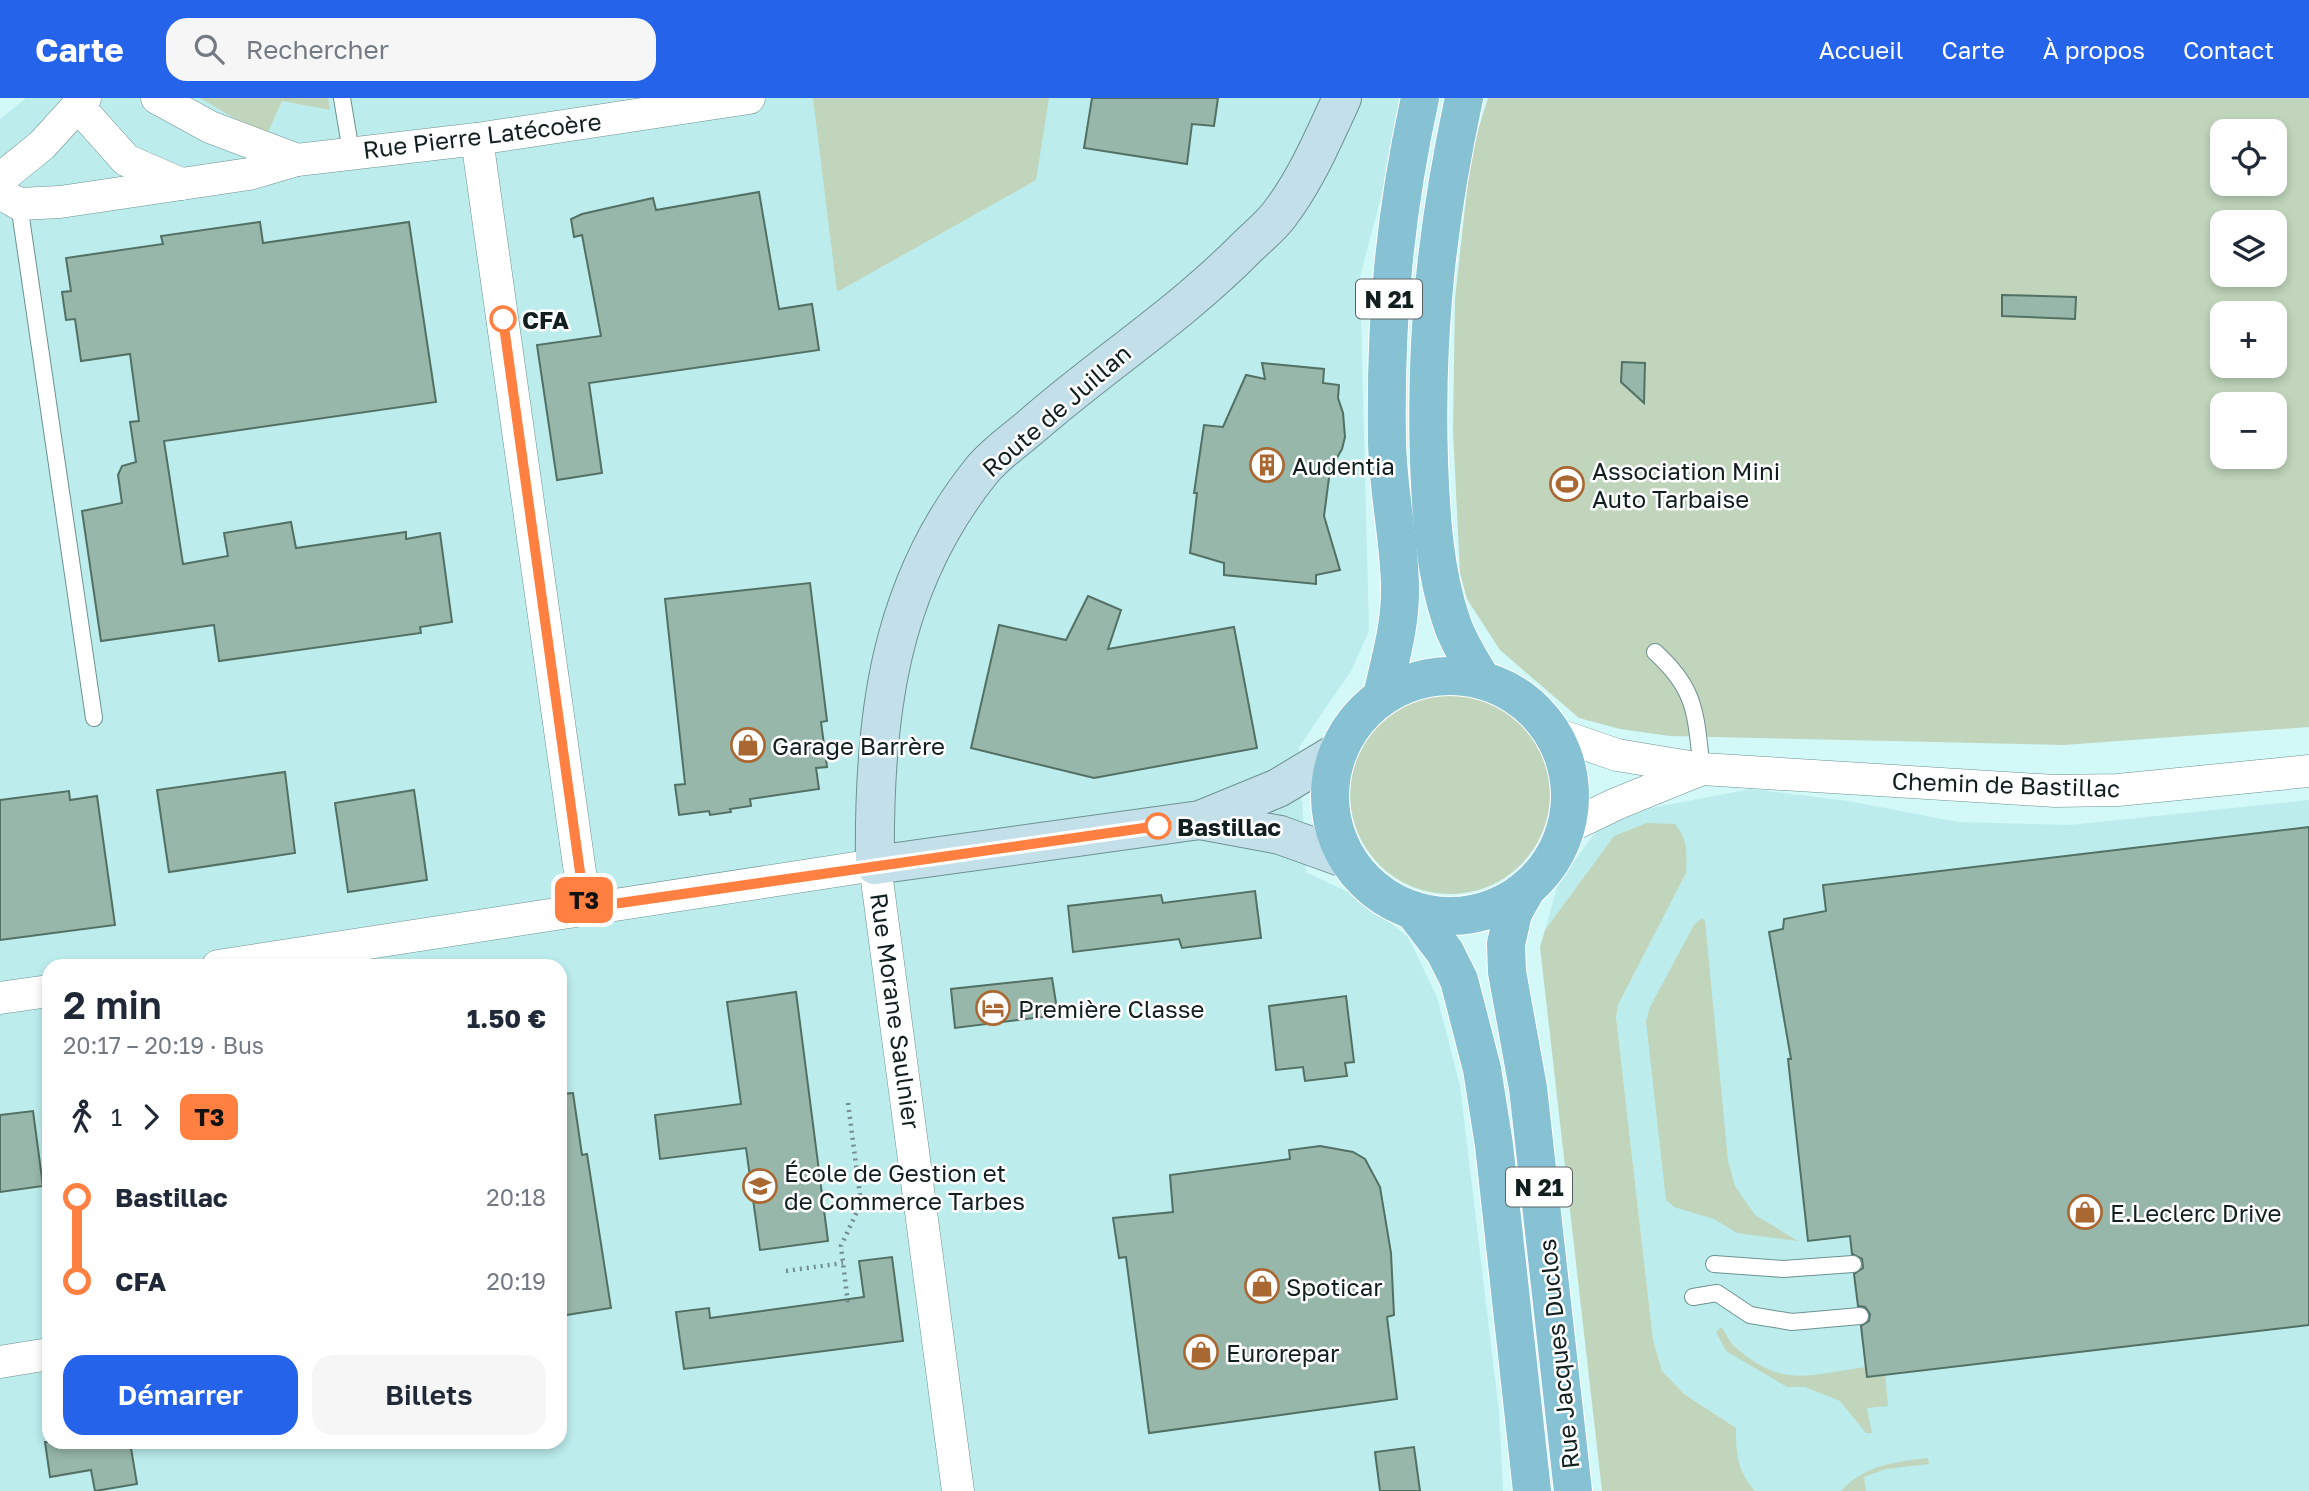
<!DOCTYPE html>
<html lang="fr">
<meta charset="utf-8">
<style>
body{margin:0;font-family:"Golos Text",sans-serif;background:#f6f6f7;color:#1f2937;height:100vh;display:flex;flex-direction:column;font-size:26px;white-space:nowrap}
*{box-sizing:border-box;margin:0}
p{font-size:23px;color:#747a83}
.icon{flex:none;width:38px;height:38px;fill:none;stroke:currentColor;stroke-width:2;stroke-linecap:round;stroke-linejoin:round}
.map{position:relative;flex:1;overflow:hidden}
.sheet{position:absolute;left:42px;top:861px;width:525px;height:490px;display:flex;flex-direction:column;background:#fff;border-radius:21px;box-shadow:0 4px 10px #0003}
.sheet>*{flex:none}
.badge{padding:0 14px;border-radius:10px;font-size:24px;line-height:46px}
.tools{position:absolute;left:2210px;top:21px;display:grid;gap:14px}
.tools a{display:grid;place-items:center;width:77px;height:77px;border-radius:14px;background:#fff;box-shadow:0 4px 10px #0003;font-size:35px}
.map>.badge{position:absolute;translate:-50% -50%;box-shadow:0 0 0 4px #fff}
.legs{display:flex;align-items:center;gap:10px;height:77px;padding:0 21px;font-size:23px}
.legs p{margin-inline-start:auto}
.headline{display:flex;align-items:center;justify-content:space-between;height:119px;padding:0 21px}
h1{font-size:38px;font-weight:600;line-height:52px}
.action{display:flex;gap:14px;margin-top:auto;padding:14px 21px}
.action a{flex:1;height:80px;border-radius:21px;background:#2563eb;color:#fff;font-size:28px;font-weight:600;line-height:80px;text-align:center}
.action a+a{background:#f6f6f7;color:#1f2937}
ul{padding:0 21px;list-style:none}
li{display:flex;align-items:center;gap:24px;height:84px;font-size:26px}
li i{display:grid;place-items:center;width:10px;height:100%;margin:0 9px;background:currentColor}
li i::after{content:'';width:18px;height:18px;margin:-9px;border:5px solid;border-radius:50%;background:#fff}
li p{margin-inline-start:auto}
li:first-child i{background:linear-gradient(#0000 50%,currentColor 0)}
li:last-child i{background:linear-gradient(currentColor 50%,#0000 0)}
header{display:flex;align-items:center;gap:42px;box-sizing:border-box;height:98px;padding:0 35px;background:#2563eb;color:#fff}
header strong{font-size:33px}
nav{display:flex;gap:38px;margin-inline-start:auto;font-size:24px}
.search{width:490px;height:63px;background:#f6f6f7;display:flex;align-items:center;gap:18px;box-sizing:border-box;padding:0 24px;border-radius:21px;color:#747a83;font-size:26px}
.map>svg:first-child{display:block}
.built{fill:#bcecec;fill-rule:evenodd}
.green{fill:#c0d5bc;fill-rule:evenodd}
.building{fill:#97b7aa;stroke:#527064;stroke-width:2}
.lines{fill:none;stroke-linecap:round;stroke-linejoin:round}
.lane-casing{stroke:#6d9191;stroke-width:18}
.street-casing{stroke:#6d9191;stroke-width:33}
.secondary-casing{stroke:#6d9191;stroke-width:40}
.primary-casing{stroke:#fff;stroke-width:40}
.path{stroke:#728d8d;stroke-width:4.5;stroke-dasharray:2 5;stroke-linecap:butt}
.lane{stroke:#fff;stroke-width:16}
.street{stroke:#fff;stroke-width:32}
.secondary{stroke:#c3e0ea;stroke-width:38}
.primary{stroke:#86c1d4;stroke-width:38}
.line-1-casing{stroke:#fff;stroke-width:16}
.line-1{stroke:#ff8040;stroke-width:10}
.stop-1-dot{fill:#fff;stroke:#ff8040;stroke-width:3.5}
.labels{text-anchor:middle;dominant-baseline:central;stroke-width:5;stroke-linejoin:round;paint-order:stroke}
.shield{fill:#fff;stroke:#586262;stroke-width:2}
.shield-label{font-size:23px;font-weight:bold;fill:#111f1f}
.street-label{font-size:24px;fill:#111f1f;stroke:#fff}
.stop-label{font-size:24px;font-weight:bold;fill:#111f1f;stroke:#fff;text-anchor:start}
.poi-label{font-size:24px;fill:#111f1f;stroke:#fff;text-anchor:start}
</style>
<header>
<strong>Carte</strong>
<div class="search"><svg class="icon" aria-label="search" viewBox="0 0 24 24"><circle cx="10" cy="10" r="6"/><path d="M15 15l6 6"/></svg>Rechercher</div>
<nav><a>Accueil</a><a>Carte</a><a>À propos</a><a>Contact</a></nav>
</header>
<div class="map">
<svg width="2309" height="1393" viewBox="0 0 2309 1393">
<rect width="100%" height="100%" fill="#d2f8f8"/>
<g class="built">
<path d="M 26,0 L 200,0 L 266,38 L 282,3 L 330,12 L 328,0 L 1407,0 L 1360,179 L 1369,533 L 1351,573 L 1299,649 L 1306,774 L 1356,798 L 1408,839 L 1437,899 L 1460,988 L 1499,1314 L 1503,1393 L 0,1393 L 0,21 ZM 49,868 L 560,868 L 560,1344 L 49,1344 Z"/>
<path d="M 1751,691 L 1848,703 L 1958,724 L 2070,727 L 2309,702 L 2309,1393 L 1755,1393 L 1745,1381 L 1736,1362 L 1736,1330 L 1684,1296 L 1662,1273 L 1653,1242 L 1616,919 L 1618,907 L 1686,775 L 1614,738 L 1545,832 L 1559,783 L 1600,729 L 1651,710 Z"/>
</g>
<g class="green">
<path d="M 200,0 L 328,0 L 330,12 L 282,3 L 266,39 Z"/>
<path d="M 813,0 L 1049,0 L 1036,82 L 837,194 Z"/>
<path d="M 1488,0 L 2309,0 L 2309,629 L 2064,647 L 1670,638 L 1620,631 L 1579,620 L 1500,552 L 1467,501 L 1460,475 L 1453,332 L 1455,201 L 1471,55 ZM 2222,33 L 2275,33 L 2275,86 L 2222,86 ZM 2222,124 L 2275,124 L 2275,177 L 2222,177 ZM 2222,215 L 2275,215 L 2275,268 L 2222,268 ZM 2222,306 L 2275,306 L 2275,359 L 2222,359 Z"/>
<circle cx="1450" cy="696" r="100"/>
<path d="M 1647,725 L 1675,726 C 1688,742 1687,755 1686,775 L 1618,907 L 1616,919 L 1653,1242 L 1662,1273 L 1684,1296 L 1736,1330 C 1736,1356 1737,1373 1755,1393 L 1602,1393 L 1540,849 L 1545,832 L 1614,738 Z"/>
<path d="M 1702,820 L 1705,823 L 1728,1063 L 1735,1088 L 1755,1117 L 1798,1143 L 1737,1135 L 1714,1121 L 1674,1109 L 1666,1102 L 1646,923 L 1650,909 L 1694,827 Z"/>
<path d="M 1721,1229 C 1726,1234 1728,1242 1733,1247 C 1781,1291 1808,1277 1866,1269 L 1867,1279 L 1885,1276 L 1888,1308 L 1867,1310 L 1872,1335 L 1866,1335 L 1840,1303 L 1805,1289 L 1787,1289 L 1726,1253 L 1716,1234 Z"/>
<path d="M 1928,1360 L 1929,1366 L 1886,1371 L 1864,1379 L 1866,1393 L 1841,1393 C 1865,1367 1894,1364 1928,1360 Z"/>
</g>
<g class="building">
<path d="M 1092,0 L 1218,0 L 1214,28 L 1192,26 L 1187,66 L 1084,50 Z"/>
<path d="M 759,94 L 779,211 L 812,206 L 819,252 L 589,285 L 602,375 L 557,382 L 537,247 L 601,238 L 582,137 L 574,139 L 571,121 L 582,116 L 653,100 L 656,112 Z"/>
<path d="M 260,124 L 263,145 L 409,124 L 436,304 L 164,343 L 183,466 L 228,458 L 224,435 L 291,424 L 296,450 L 406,434 L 406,441 L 440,435 L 452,524 L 420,529 L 421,535 L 219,563 L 214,527 L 101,543 L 82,413 L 122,405 L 118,377 L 122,368 L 136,364 L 130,324 L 139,323 L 130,256 L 81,263 L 75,221 L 66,222 L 62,194 L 71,193 L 66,160 L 163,146 L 161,138 Z"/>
<path d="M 2002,197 L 2076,199 L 2075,221 L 2002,218 Z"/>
<path d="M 1622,264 L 1645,265 L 1644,305 L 1621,284 Z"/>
<path d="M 1262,265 L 1324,271 L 1323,285 L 1339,287 L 1338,300 L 1343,315 L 1345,339 L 1342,351 L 1330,372 L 1324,418 L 1340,472 L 1316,477 L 1316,486 L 1224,477 L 1224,465 L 1190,455 L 1197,395 L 1194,395 L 1204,327 L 1223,329 L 1246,277 L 1265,281 Z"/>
<path d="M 810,485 L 827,623 L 821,624 L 827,669 L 816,670 L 819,691 L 750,701 L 751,708 L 730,711 L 731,714 L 710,717 L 709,713 L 679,717 L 675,687 L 685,686 L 665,501 Z"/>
<path d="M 1088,498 L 1121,512 L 1108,551 L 1234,529 L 1257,650 L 1094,680 L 971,650 L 999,527 L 1066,542 Z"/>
<path d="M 285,674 L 295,755 L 169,774 L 157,692 Z"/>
<path d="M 414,692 L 427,782 L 348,794 L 335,705 Z"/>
<path d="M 69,693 L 70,702 L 97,698 L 115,827 L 0,842 L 0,702 Z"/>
<path d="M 2309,729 L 2309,1227 L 1867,1279 L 1861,1228 L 1869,1223 L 1870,1216 L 1865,1209 L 1858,1208 L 1854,1176 L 1863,1170 L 1862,1161 L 1852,1156 L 1850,1138 L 1808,1143 L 1788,961 L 1791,961 L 1769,834 L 1783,831 L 1784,821 L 1826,813 L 1823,787 Z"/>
<path d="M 1255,793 L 1261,840 L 1182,850 L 1179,841 L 1073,854 L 1068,808 L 1161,797 L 1163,805 Z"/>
<path d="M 1052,880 L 1058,917 L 955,930 L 951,891 Z"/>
<path d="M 796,894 L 828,1143 L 760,1152 L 746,1050 L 660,1061 L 655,1017 L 741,1006 L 727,904 Z"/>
<path d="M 1346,898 L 1354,964 L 1345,965 L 1347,978 L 1305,983 L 1303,969 L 1276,972 L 1269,908 Z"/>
<path d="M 573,995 L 582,1057 L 587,1056 L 611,1210 L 560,1218 L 560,996 Z"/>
<path d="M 33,1013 L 43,1088 L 0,1094 L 0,1017 Z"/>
<path d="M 1320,1048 L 1353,1054 L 1365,1061 L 1380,1089 L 1391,1155 L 1394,1217 L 1387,1219 L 1397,1301 L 1149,1335 L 1126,1159 L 1119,1160 L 1113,1120 L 1173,1114 L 1170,1077 L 1290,1061 L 1289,1052 Z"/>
<path d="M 892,1159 L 903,1243 L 684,1271 L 676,1214 L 709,1210 L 710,1220 L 864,1199 L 859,1163 Z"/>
<path d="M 45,1344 L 130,1344 L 137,1386 L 95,1393 L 91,1372 L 50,1379 Z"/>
<path d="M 1414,1349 L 1420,1393 L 1380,1393 L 1375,1354 Z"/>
</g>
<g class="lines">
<g class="lane-casing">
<g id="lane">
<path d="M 342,0 L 351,54"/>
<path d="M 19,106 L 94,620"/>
<path d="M 1655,554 C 1698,593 1695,617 1702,671"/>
<path d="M 1714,1166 L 1783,1171 L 1853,1166"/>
<path d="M 1693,1199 L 1717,1195 L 1750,1217 L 1792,1224 L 1860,1218"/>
</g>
</g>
<g class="street-casing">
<g id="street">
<path d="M 157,0 L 210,29 L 297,62"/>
<path d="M 78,8 L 126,62 L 181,86"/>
<path d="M 477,41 L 585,810"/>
<path d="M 0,81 L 42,47 L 85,0"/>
<path d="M 0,95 L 19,106 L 60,104 L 249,76 L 297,62 L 477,41 L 749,0"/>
<path d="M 1553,635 L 1617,657 L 1702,671 L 2055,693 L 2118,692 L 2309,673"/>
<path d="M 1566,730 L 1616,706 L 1702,671"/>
<path d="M 218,868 L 875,767 L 958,1393"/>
<path d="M 0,900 L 49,893"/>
<path d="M 0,1264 L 49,1256"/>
</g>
</g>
<g class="secondary-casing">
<g id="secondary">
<path d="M 1338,654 L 1278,690 L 1200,722 L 875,767 C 873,623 888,488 982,372 C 996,355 1017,341 1034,326 C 1103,266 1181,216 1246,150 C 1257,139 1270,129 1279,117 C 1306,82 1324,39 1342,0"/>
<path d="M 1200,722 L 1280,737 L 1347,761"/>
</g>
</g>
<g class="primary-casing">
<g id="primary">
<path d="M 1464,0 C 1437,126 1425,234 1429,363 C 1431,416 1434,473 1452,525 C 1458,544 1471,563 1481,581"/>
<circle cx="1450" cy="698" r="120"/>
<path d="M 1382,598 C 1390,562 1401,526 1400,488 C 1399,440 1388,392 1387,344 C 1385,223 1394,119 1420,0"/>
<path d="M 1527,790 L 1513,815 L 1506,846 L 1507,874 L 1528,990 L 1573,1393"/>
<path d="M 1413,812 L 1445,854 L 1459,882 L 1482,971 L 1494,1047 L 1532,1393"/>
</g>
</g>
<g class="path">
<path d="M 848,1005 L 861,1105 L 841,1148 L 848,1206"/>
<path d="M 786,1173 L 843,1165"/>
</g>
<use href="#lane" class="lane"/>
<use href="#street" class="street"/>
<use href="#secondary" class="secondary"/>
<use href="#primary" class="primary"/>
</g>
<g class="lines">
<g class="line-1-casing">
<path id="line-1" d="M 503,221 L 585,810 L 1158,728"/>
</g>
<use href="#line-1" class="line-1"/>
</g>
<defs>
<g id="building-ring" transform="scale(1.75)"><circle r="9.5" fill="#fff" stroke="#a96732" stroke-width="1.5"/><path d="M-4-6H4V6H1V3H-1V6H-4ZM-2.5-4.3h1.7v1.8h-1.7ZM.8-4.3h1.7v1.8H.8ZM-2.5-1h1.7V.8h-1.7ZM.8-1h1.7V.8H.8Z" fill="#a96732"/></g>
<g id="stadium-ring" transform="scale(1.75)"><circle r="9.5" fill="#fff" stroke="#a96732" stroke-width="1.5"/><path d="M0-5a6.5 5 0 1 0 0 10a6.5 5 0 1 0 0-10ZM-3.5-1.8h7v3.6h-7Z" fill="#a96732"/></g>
<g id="shop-ring" transform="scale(1.75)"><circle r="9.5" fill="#fff" stroke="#a96732" stroke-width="1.5"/><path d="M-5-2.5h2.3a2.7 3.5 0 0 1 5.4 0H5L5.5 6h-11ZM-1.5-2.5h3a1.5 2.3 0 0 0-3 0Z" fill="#a96732"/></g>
<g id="hotel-ring" transform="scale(1.75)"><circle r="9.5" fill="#fff" stroke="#a96732" stroke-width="1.5"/><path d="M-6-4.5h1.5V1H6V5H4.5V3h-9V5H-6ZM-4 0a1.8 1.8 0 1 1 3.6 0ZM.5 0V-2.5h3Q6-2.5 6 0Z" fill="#a96732"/></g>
<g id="university-ring" transform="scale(1.75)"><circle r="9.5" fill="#fff" stroke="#a96732" stroke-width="1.5"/><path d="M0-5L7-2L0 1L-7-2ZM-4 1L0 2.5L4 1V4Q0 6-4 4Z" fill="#a96732"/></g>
</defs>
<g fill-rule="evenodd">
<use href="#building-ring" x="1267" y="367"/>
<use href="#stadium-ring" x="1567" y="386"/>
<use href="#shop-ring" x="748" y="647"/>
<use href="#hotel-ring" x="993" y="910"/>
<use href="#university-ring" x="760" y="1088"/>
<use href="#shop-ring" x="2085" y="1114"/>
<use href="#shop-ring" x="1262" y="1188"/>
<use href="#shop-ring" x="1201" y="1254"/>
</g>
<g class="stop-1-dot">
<circle cx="503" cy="221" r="12"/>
<circle cx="1158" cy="728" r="12"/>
</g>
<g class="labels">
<g class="shield">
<rect x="1356" y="181.5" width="66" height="39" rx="5"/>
<rect x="1506" y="1069.5" width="66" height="39" rx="5"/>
</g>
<g class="shield-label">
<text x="1389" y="201">N 21</text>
<text x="1539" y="1089">N 21</text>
</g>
<g class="street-label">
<text transform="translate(482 37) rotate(-7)">Rue Pierre Latécoère</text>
<text transform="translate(1056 312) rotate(-41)">Route de Juillan</text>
<text transform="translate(2006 686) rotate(2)">Chemin de Bastillac</text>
<text transform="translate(896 913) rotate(82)">Rue Morane Saulnier</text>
<text transform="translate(1558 1256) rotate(-96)">Rue Jacques Duclos</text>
</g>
<g class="stop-label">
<text x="522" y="221">CFA</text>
<text x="1177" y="728">Bastillac</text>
</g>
<g class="poi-label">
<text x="1292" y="367">Audentia</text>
<text x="1592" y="372">Association Mini<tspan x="1592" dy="28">Auto Tarbaise</tspan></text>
<text x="772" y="647">Garage Barrère</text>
<text x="1018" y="910">Première Classe</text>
<text x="784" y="1074">École de Gestion et<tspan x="784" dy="28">de Commerce Tarbes</tspan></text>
<text x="2110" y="1114">E.Leclerc Drive</text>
<text x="1286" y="1188">Spoticar</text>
<text x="1226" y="1254">Eurorepar</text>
</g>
</g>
</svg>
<div class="tools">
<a><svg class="icon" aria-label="locate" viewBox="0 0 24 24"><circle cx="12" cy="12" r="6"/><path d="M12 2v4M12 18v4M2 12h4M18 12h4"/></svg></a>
<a><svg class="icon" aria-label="layers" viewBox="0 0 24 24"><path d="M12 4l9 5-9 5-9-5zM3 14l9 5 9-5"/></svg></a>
<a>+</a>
<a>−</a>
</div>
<b class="badge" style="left:584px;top:802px;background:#ff8040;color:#111">T3</b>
<section class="sheet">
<div class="headline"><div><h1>2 min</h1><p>20:17 – 20:19 · Bus</p></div><b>1.50 €</b></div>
<div class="legs"><svg class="icon" aria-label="walk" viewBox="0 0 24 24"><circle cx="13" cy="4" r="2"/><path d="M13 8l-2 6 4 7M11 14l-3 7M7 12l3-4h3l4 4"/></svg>1<svg class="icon" aria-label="forward" viewBox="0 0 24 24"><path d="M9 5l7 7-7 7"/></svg><b class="badge" style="background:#ff8040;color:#111">T3</b></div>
<ul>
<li><i style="color:#ff8040"></i><b>Bastillac</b><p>20:18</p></li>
<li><i style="color:#ff8040"></i><b>CFA</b><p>20:19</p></li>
</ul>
<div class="action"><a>Démarrer</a><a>Billets</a></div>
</section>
</div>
